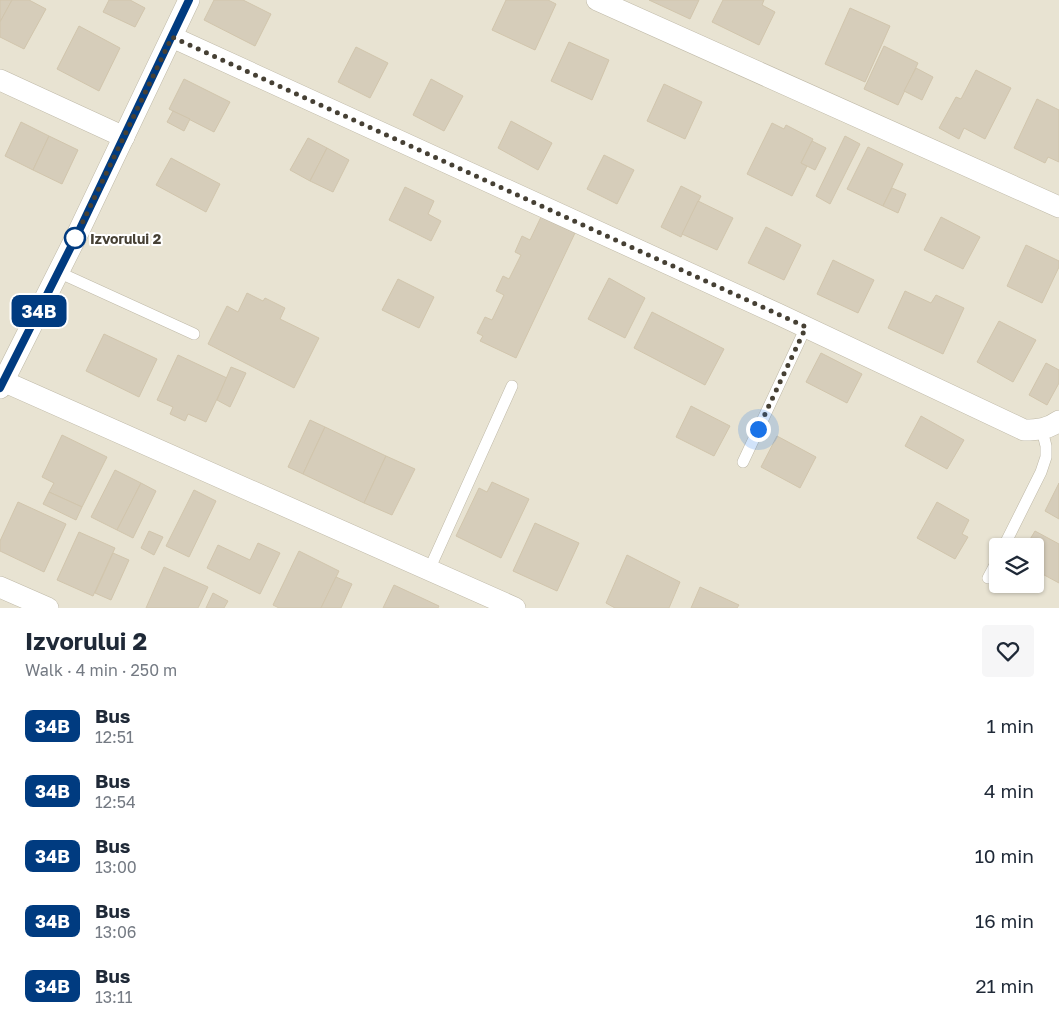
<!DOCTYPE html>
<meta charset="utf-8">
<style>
body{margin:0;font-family:"Golos Text",sans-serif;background:#f6f6f7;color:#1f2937;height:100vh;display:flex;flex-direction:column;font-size:19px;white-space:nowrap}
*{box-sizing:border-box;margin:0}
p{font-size:16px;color:#747a83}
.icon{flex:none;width:28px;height:28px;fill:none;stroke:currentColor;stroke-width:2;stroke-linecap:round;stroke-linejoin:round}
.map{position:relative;height:608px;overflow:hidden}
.panel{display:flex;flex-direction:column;background:#fff;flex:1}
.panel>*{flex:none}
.badge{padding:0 10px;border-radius:8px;font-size:18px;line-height:32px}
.fabs{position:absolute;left:989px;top:538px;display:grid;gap:10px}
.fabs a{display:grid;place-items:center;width:55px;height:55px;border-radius:5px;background:#fff;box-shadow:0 1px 4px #0004;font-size:25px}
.you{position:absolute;width:25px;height:25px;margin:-12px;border:4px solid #fff;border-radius:50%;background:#1a73e8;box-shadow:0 0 0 8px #1a73e833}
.map>.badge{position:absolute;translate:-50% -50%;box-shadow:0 0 0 2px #fff}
.round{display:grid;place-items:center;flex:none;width:52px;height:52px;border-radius:5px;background:#f6f6f7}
.overview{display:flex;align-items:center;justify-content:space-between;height:85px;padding:0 25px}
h1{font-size:24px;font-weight:700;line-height:38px}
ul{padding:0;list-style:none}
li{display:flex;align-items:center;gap:15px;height:65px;padding:0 25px}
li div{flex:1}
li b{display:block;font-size:19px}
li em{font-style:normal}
li .badge{min-width:55px;font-weight:700;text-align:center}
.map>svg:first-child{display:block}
.residential{fill:#e8e3d2;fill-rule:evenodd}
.building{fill:#d6cdba;stroke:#d1c5ac}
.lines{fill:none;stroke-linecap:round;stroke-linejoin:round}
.lane-casing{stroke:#bfb9a7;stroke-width:12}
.street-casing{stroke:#bfb9a7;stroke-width:22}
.lane{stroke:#fff;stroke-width:11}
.street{stroke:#fff;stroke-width:21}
.line-casing{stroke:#fff;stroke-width:11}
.line{stroke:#003b80;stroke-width:8}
.walk{stroke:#464034;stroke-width:5;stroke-dasharray:0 9}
.stop-dot{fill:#fff;stroke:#003b80;stroke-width:2.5}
.labels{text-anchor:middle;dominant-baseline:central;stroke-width:4;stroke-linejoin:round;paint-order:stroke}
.stop-label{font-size:14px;font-weight:bold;fill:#464034;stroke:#fff;text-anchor:start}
</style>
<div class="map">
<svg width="1059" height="608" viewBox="0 0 1059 608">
<rect width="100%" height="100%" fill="#f3f0e5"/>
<path class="residential" d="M 0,0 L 1059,0 L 1059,608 L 0,608 ZM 998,546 L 1035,546 L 1035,584 L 998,584 Z"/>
<g class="building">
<path d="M 0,0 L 12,0 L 0,22 Z"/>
<path d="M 12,0 L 29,0 L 46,9 L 24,49 L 0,37 L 0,22 Z"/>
<path d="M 109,0 L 130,0 L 145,8 L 135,27 L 103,12 Z"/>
<path d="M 214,0 L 243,0 L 271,14 L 255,46 L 204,20 Z"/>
<path d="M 506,0 L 548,0 L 556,4 L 535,50 L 492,30 Z"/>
<path d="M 649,0 L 699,0 L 690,19 Z"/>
<path d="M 723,0 L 764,0 L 762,5 L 775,12 L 759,45 L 712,22 Z"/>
<path d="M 850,8 L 890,26 L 865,82 L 825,64 Z"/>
<path d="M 79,26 L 120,48 L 99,91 L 57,69 Z"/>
<path d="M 569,42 L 609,60 L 592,100 L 551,81 Z"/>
<path d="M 884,46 L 918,63 L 898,105 L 864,89 Z"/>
<path d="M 356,47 L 388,63 L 370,98 L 338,82 Z"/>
<path d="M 916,68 L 933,77 L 922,100 L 904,91 Z"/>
<path d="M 976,70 L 1011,88 L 985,139 L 964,128 L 959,139 L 939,128 L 956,97 L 961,99 Z"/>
<path d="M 184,79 L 230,102 L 214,132 L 169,109 Z"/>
<path d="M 431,79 L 463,96 L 444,131 L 413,115 Z"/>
<path d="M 664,84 L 702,102 L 685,139 L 647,121 Z"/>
<path d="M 1037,99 L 1059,110 L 1059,162 L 1048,157 L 1045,163 L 1014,148 Z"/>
<path d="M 173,111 L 190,119 L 184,131 L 167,122 Z"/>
<path d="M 511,121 L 552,143 L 538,170 L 498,148 Z"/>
<path d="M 21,122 L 49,136 L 33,170 L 5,156 Z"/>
<path d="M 772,123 L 784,129 L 786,125 L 813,139 L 801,163 L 807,166 L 792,196 L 747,174 Z"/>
<path d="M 49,136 L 78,150 L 62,184 L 33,170 Z"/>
<path d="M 845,136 L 860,144 L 830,204 L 816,196 Z"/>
<path d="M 308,138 L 327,148 L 310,181 L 290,170 Z"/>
<path d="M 812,141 L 826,148 L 815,170 L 801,163 Z"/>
<path d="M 868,147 L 903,164 L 883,206 L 847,189 Z"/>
<path d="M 327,148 L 349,160 L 333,192 L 310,181 Z"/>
<path d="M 604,155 L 634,170 L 617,204 L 587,189 Z"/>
<path d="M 171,158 L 220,184 L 206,212 L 156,185 Z"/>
<path d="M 681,186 L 701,196 L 681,237 L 661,227 Z"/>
<path d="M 405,187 L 434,201 L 428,214 L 441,221 L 431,241 L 389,220 Z"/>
<path d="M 892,188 L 906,194 L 898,213 L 883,206 Z"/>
<path d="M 698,201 L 733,218 L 717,250 L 682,234 Z"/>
<path d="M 541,217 L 575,233 L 516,358 L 480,341 L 483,336 L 477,333 L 485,317 L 492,320 L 504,295 L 496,291 L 503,276 L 509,279 L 521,255 L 515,252 L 522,236 L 530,240 Z"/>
<path d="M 941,217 L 980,237 L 963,269 L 924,250 Z"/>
<path d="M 766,227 L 801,245 L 784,280 L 748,263 Z"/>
<path d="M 1026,245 L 1059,261 L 1059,267 L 1042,303 L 1007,286 Z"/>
<path d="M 833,260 L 874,280 L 858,313 L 817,294 Z"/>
<path d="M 609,278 L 645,298 L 625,338 L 588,319 Z"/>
<path d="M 398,279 L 434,297 L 419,328 L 382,310 Z"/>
<path d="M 905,291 L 931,303 L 936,295 L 964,308 L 943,354 L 888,328 Z"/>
<path d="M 247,293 L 263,301 L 265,298 L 285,308 L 280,319 L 319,338 L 294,388 L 208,344 L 227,306 L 238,312 Z"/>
<path d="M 652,312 L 724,349 L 705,385 L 634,348 Z"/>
<path d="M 999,321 L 1036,340 L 1013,382 L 977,362 Z"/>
<path d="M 104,334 L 157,359 L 139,397 L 86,371 Z"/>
<path d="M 821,353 L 862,374 L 847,403 L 806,382 Z"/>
<path d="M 178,355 L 227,378 L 206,422 L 188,414 L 185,421 L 170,414 L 173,407 L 157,400 Z"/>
<path d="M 1046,363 L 1059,370 L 1059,383 L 1047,405 L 1029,395 Z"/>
<path d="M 231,367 L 246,373 L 230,407 L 217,400 Z"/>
<path d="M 691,406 L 730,426 L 714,456 L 676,437 Z"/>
<path d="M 921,416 L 964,440 L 947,469 L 905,446 Z"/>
<path d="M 310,420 L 325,427 L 303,474 L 288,467 Z"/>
<path d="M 325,427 L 386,456 L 364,503 L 303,474 Z"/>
<path d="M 62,435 L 107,457 L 82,507 L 49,492 L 54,483 L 42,477 Z"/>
<path d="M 777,436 L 816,457 L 800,488 L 761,467 Z"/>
<path d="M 386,456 L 415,469 L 392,515 L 364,503 Z"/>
<path d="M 115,470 L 141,483 L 117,530 L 91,517 Z"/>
<path d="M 492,482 L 529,499 L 501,558 L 456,536 L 479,488 L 487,492 Z"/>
<path d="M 141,483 L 156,491 L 133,538 L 117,530 Z"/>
<path d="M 1059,483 L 1059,519 L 1045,511 Z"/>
<path d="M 194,490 L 216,501 L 189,557 L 166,546 Z"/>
<path d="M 49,492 L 82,507 L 76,520 L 43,504 Z"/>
<path d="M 18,502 L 66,524 L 44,572 L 0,551 L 0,541 Z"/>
<path d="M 937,502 L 969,520 L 962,534 L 968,537 L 955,559 L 917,538 Z"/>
<path d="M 535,523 L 579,543 L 557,591 L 513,571 Z"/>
<path d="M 149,531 L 163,537 L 154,555 L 141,548 Z"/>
<path d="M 1035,531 L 1059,544 L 1059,583 L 1035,570 L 1035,546 L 1026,546 Z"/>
<path d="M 79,532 L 115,548 L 93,596 L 57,580 Z"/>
<path d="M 258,543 L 280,553 L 260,594 L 207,568 L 218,545 L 250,560 Z"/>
<path d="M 299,551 L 339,571 L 321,608 L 279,608 L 273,605 Z"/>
<path d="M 113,553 L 129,560 L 111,600 L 95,593 Z"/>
<path d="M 627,555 L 680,582 L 669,608 L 615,608 L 606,603 Z"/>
<path d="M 164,567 L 208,587 L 198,608 L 146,608 Z"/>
<path d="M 336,577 L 352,584 L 341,608 L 321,608 Z"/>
<path d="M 394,585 L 439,606 L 438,608 L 383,608 Z"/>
<path d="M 700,587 L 739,605 L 737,608 L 691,608 Z"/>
<path d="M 213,593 L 228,601 L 224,608 L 206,608 Z"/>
</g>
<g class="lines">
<g class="lane-casing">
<g id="lane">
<path d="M 58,272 L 194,334"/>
<path d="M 743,462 L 806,327"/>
<path d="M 1004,546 L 1041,472 L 1046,457 L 1046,446 L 1042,430"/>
<path d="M 429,570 L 512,386"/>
<path d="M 988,578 L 998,559"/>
</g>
</g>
<g class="street-casing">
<g id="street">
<path d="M 597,0 L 1059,207"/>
<path d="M 172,37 L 778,314 L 1024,430 C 1038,430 1048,429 1059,421"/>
<path d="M 0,80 L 124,137"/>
<path d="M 3,381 L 515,608"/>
<path d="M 0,388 L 76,237 L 189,0"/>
<path d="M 0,587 L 48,608"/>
</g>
</g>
<use href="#lane" class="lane"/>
<use href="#street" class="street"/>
</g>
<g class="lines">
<g class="line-casing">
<path id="line" d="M 0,388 L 76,237 L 189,0"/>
</g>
<use href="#line" class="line"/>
<path class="walk" d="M 75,238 L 172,37 L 806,327 L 758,429"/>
</g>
<circle class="stop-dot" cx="75" cy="238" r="10"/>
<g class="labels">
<g class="stop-label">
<text x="90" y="238">Izvorului 2</text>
</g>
</g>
</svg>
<div class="fabs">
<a><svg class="icon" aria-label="layers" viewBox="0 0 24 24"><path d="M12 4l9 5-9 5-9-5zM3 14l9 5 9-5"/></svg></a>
</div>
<div class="you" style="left:758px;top:429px"></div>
<b class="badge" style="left:39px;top:311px;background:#003b80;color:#fff">34B</b>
</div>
<section class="panel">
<div class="overview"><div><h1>Izvorului 2</h1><p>Walk · 4 min · 250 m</p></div><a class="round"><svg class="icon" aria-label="heart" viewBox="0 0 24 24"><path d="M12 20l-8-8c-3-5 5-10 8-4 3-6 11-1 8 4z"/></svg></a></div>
<ul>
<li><span class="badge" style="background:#003b80;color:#fff">34B</span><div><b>Bus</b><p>12:51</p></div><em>1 min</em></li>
<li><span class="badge" style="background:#003b80;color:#fff">34B</span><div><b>Bus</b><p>12:54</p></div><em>4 min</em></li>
<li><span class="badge" style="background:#003b80;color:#fff">34B</span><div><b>Bus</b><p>13:00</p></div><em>10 min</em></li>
<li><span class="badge" style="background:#003b80;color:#fff">34B</span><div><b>Bus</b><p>13:06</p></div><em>16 min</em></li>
<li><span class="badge" style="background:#003b80;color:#fff">34B</span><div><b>Bus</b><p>13:11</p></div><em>21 min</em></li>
</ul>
</section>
